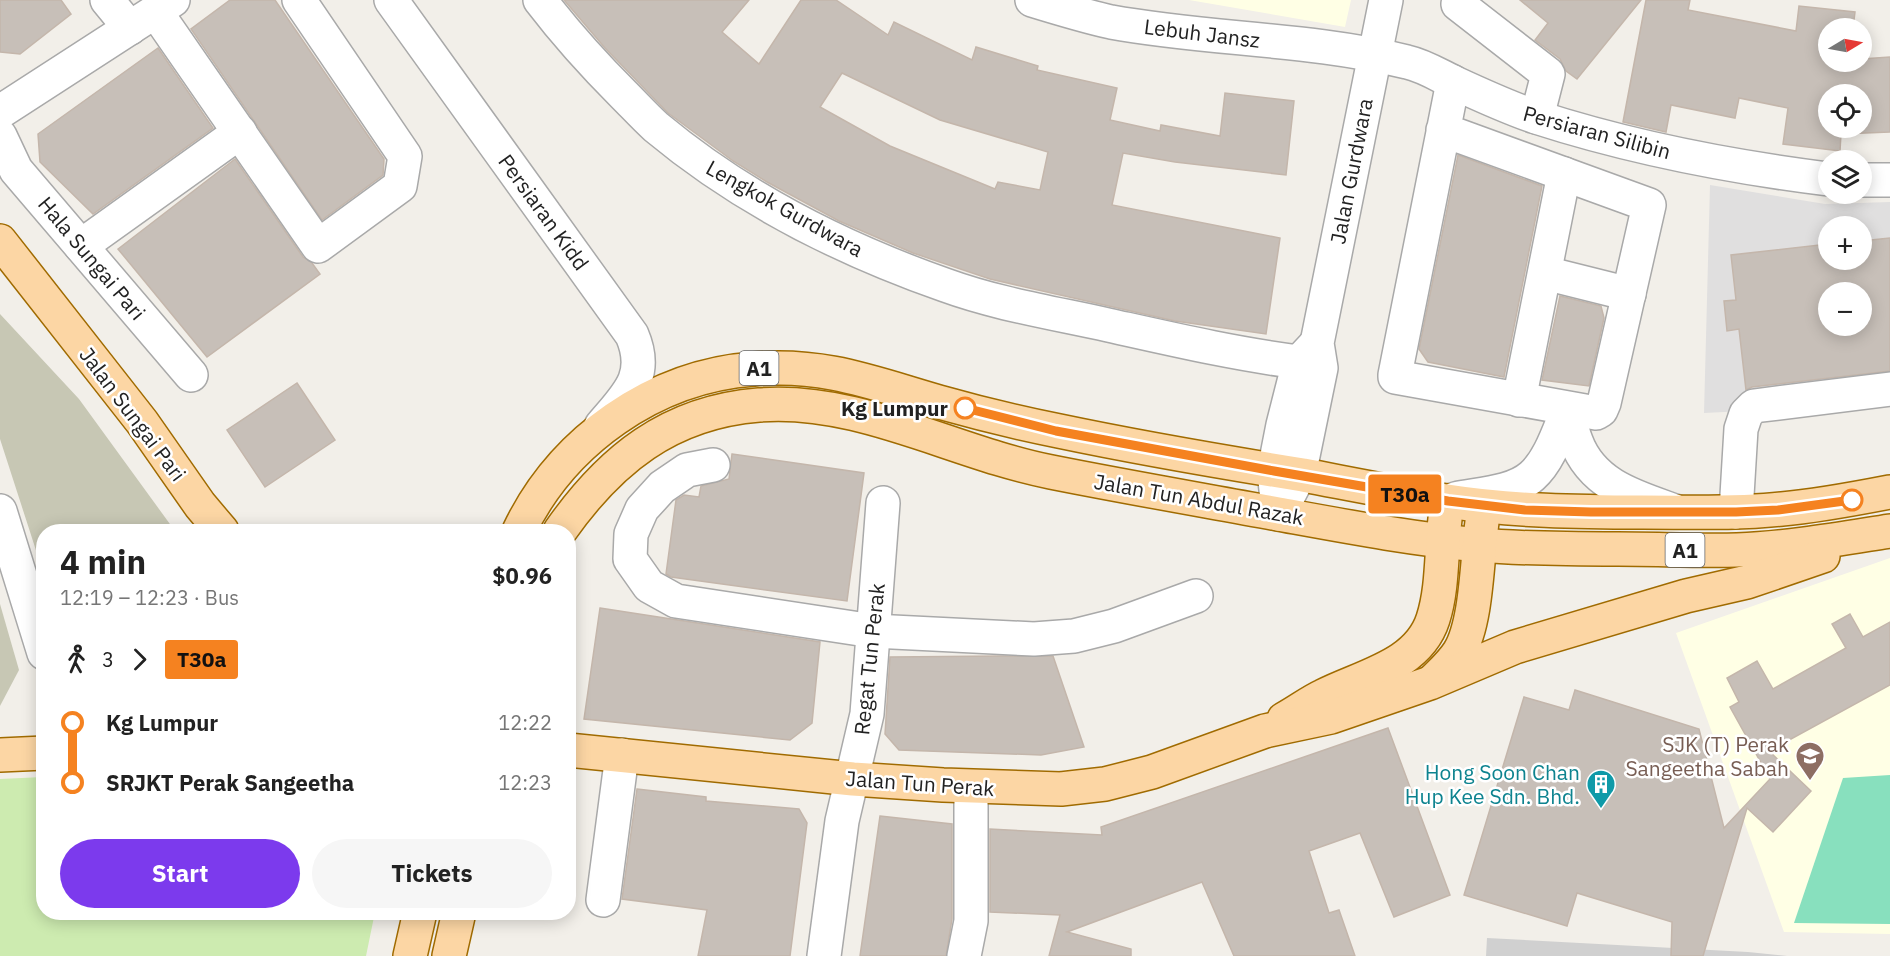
<!DOCTYPE html>
<meta charset="utf-8">
<style>
body{margin:0;font-family:"IBM Plex Sans",sans-serif;background:#f6f6f6;color:#222;height:100vh;display:flex;flex-direction:column;font-size:22px;white-space:nowrap}
*{box-sizing:border-box;margin:0}
p{font-size:20px;color:#767676}
.icon{flex:none;width:33px;height:33px;fill:none;stroke:currentColor;stroke-width:2;stroke-linecap:round;stroke-linejoin:round}
.map{position:relative;flex:1;overflow:hidden}
.side{position:absolute;left:36px;top:524px;width:540px;height:396px;display:flex;flex-direction:column;background:#fff;border-radius:24px;box-shadow:0 3px 15px #0003}
.side>*{flex:none}
.badge{padding:0 12px;border-radius:4px;font-size:21px;line-height:39px}
.needle{width:39px;rotate:80deg}
.fabs{position:absolute;left:1818px;top:18px;display:grid;gap:12px}
.fabs a{display:grid;place-items:center;width:54px;height:54px;border-radius:50%;background:#fff;box-shadow:0 3px 15px #0003;font-size:30px}
.map>.badge{position:absolute;translate:-50% -50%;box-shadow:0 0 0 3px #fff}
.legs{display:flex;align-items:center;gap:9px;height:66px;padding:0 24px;font-size:20px}
.legs p{margin-inline-start:auto}
.head{display:flex;align-items:center;justify-content:space-between;height:102px;padding:0 24px}
h1{font-size:33px;font-weight:700;line-height:45px}
.primary-button{display:flex;gap:12px;margin-top:auto;padding:12px 24px}
.primary-button a{flex:1;height:69px;border-radius:36px;background:#7c3aed;color:#fff;font-size:24px;font-weight:700;line-height:69px;text-align:center}
.primary-button a+a{background:#f6f6f6;color:#222}
ul{padding:0 24px;list-style:none}
li{display:flex;align-items:center;gap:21px;height:60px;font-size:22px}
li i{display:grid;place-items:center;width:9px;height:100%;margin:0 8px;background:currentColor}
li i::after{content:'';width:15px;height:15px;margin:-8px;border:4px solid;border-radius:50%;background:#fff}
li p{margin-inline-start:auto}
li:first-child i{background:linear-gradient(#0000 50%,currentColor 0)}
li:last-child i{background:linear-gradient(currentColor 50%,#0000 0)}
.map>svg:first-child{display:block}
.residential{fill:#e0dfdf;fill-rule:evenodd}
.education{fill:#ffffe5}
.religious{fill:#d0d0d0}
.construction{fill:#c7c7b4}
.grass{fill:#cdebb0}
.pitch{fill:#88e0be}
.building{fill:#c7bfb8;stroke:#c4b6ab;stroke-width:1.5;fill-rule:evenodd}
.lines{fill:none;stroke-linecap:round;stroke-linejoin:round}
.minor-casing{stroke:#a9a9a9;stroke-width:36}
.major-casing{stroke:#a06b00;stroke-width:36}
.minor{stroke:#fff;stroke-width:33}
.major{stroke:#fcd6a4;stroke-width:33}
.line-1-casing{stroke:#fff;stroke-width:14}
.line-1{stroke:#f58220;stroke-width:9}
.stop-1-dot{fill:#fff;stroke:#f58220;stroke-width:3}
.labels{text-anchor:middle;dominant-baseline:central;stroke-width:5;stroke-linejoin:round;paint-order:stroke}
.shield{fill:#fff;stroke:#646464;stroke-width:1.5}
.shield-label{font-size:20px;font-weight:bold;fill:#222}
.street-label{font-size:21px;fill:#222;stroke:#fff}
.stop-label{font-size:21px;font-weight:bold;fill:#222;stroke:#fff;text-anchor:end}
.education-label{font-size:21px;fill:#785e54;stroke:#fff;text-anchor:end}
.culture-label{font-size:21px;fill:#0d838f;stroke:#fff;text-anchor:end}
</style>
<div class="map">
<svg width="1890" height="956" viewBox="0 0 1890 956">
<rect width="100%" height="100%" fill="#f2efe9"/>
<path class="residential" d="M 1710,185 L 1825,204 L 1890,202 L 1890,404 L 1704,413 ZM 1828,226 L 1862,226 L 1862,260 L 1828,260 ZM 1828,292 L 1862,292 L 1862,326 L 1828,326 Z"/>
<g class="education">
<path d="M 1189,0 L 1351,0 L 1345,27 Z"/>
<path d="M 1890,558 L 1890,934 L 1784,932 L 1676,633 Z"/>
</g>
<path class="religious" d="M 1487,938 L 1748,952 L 1787,956 L 1486,956 Z"/>
<g class="construction">
<path d="M 0,314 L 79,399 L 175,531 L 44,531 L 43,572 L 0,439 Z"/>
<path d="M 0,604 L 19,670 L 0,706 Z"/>
</g>
<path class="grass" d="M 43,777 L 44,912 L 375,912 L 366,956 L 0,956 L 0,779 Z"/>
<path class="pitch" d="M 1890,775 L 1890,924 L 1794,923 L 1843,778 Z"/>
<g class="building">
<path d="M 0,0 L 61,0 L 71,14 L 20,54 L 0,52 Z"/>
<path d="M 230,0 L 275,0 L 384,159 L 383,175 L 322,220 L 191,29 Z"/>
<path d="M 564,0 L 749,0 L 722,32 L 759,64 L 801,0 L 836,0 L 888,35 L 894,22 L 972,60 L 976,47 L 1038,66 L 1037,70 L 1117,88 L 1110,120 L 1160,131 L 1161,125 L 1220,136 L 1225,93 L 1294,101 L 1286,175 L 1175,162 L 1123,153 L 1112,205 L 1280,238 L 1266,334 L 1175,321 L 990,279 L 913,253 L 839,221 L 767,182 L 733,161 L 668,113 L 605,48 ZM 842,73 L 940,120 L 1048,152 L 1040,190 L 998,182 L 995,189 L 890,146 L 820,107 Z"/>
<path d="M 1520,0 L 1641,0 L 1577,79 L 1566,71 L 1560,59 L 1535,40 L 1548,23 Z"/>
<path d="M 1646,0 L 1690,0 L 1688,10 L 1796,31 L 1799,6 L 1855,12 L 1853,28 L 1828,28 L 1828,62 L 1862,62 L 1862,59 L 1890,57 L 1890,132 L 1841,134 L 1840,151 L 1783,144 L 1788,108 L 1739,98 L 1735,118 L 1671,105 L 1666,132 L 1623,122 ZM 1828,94 L 1862,94 L 1862,128 L 1828,128 Z"/>
<path d="M 158,48 L 213,128 L 93,214 L 40,162 L 38,134 Z"/>
<path d="M 1458,155 L 1542,186 L 1504,377 L 1428,362 L 1419,349 Z"/>
<path d="M 235,159 L 303,257 L 312,263 L 320,274 L 207,357 L 118,249 Z"/>
<path d="M 1890,238 L 1890,371 L 1752,387 L 1746,390 L 1739,329 L 1727,331 L 1724,301 L 1736,300 L 1731,255 L 1828,244 L 1828,260 L 1862,260 L 1862,241 ZM 1828,292 L 1862,292 L 1862,326 L 1828,326 Z"/>
<path d="M 1560,296 L 1601,306 L 1604,318 L 1589,386 L 1542,380 Z"/>
<path d="M 297,383 L 335,440 L 265,487 L 227,430 Z"/>
<path d="M 732,454 L 864,473 L 847,601 L 671,577 L 666,574 L 676,500 L 684,495 L 699,497 L 701,486 L 729,479 Z"/>
<path d="M 600,608 L 820,642 L 812,723 L 790,740 L 584,719 Z"/>
<path d="M 1850,614 L 1863,637 L 1890,622 L 1890,685 L 1769,751 L 1811,791 L 1773,832 L 1747,808 L 1703,956 L 1671,956 L 1672,922 L 1577,893 L 1567,926 L 1464,895 L 1524,697 L 1569,710 L 1575,690 L 1699,729 L 1724,828 L 1770,779 L 1730,707 L 1739,702 L 1727,678 L 1757,661 L 1773,689 L 1846,648 L 1832,624 Z"/>
<path d="M 1001,656 L 1053,656 L 1084,747 L 1041,755 L 899,750 L 885,734 L 890,657 Z"/>
<path d="M 1388,728 L 1450,895 L 1394,917 L 1360,833 L 1309,851 L 1329,913 L 1339,910 L 1355,956 L 1234,956 L 1202,882 L 1067,932 L 1131,949 L 1131,956 L 1049,956 L 1060,915 L 990,912 L 990,829 L 1102,835 L 1101,827 Z"/>
<path d="M 637,789 L 706,797 L 706,801 L 799,809 L 807,823 L 790,956 L 698,956 L 707,910 L 622,899 Z"/>
<path d="M 880,816 L 952,824 L 952,919 L 946,956 L 860,956 Z"/>
</g>
<g class="lines">
<g class="minor-casing">
<g id="minor">
<path d="M 107,0 L 130,28"/>
<path d="M 391,0 L 632,335 C 650,377 626,396 601,426"/>
<path d="M 540,0 C 566,34 594,65 624,95 C 635,106 645,117 656,127 C 740,197 842,249 945,285 C 997,304 1054,313 1108,325 C 1171,339 1235,354 1299,362"/>
<path d="M 1032,0 C 1058,8 1084,16 1111,22 C 1209,40 1310,38 1407,62 C 1425,66 1440,76 1457,84 C 1483,96 1509,108 1536,117 C 1629,147 1732,167 1828,179"/>
<path d="M 1458,4 L 1548,74 L 1537,117"/>
<path d="M 156,12 L 318,246 L 400,186 L 405,156 L 299,0"/>
<path d="M 0,112 L 173,0"/>
<path d="M 1443,130 L 1649,205 L 1604,403 L 1601,410 L 1596,413 L 1395,377 L 1395,375 L 1453,82"/>
<path d="M 0,136 L 16,170 L 191,375"/>
<path d="M 1862,180 L 1890,180"/>
<path d="M 81,246 L 240,132"/>
<path d="M 1545,273 L 1629,294"/>
<path d="M 1519,400 L 1564,174"/>
<path d="M 1568,409 C 1570,419 1572,431 1576,441 C 1592,485 1635,497 1675,511"/>
<path d="M 713,465 L 687,470 L 662,487 L 642,509 L 631,534 L 630,559 L 649,586 L 676,601 L 873,631 L 1034,639 L 1074,636 L 1114,626 L 1196,596"/>
<path d="M 1277,499 L 1274,471 L 1283,425 L 1299,362 L 1314,346"/>
<path d="M 1455,499 C 1479,494 1513,493 1532,476 C 1550,460 1559,430 1568,409"/>
<path d="M 0,511 L 44,653"/>
<path d="M 1736,512 L 1741,429 L 1746,414 L 1754,406 L 1890,389"/>
<path d="M 1279,514 L 1299,475 L 1321,368 L 1317,343 L 1386,0"/>
<path d="M 603,900 L 622,755"/>
<path d="M 824,956 L 842,821 L 867,714 L 883,503"/>
<path d="M 964,956 L 971,921 L 971,787"/>
</g>
</g>
<g class="major-casing">
<g id="major">
<path d="M 0,241 L 142,422 L 200,505 L 222,531"/>
<path d="M 519,531 C 562,441 654,376 754,369 C 824,363 873,383 939,402 C 978,413 1019,423 1059,431 C 1140,448 1222,462 1303,475 C 1351,484 1399,494 1447,501 C 1512,511 1578,512 1643,512 C 1689,512 1736,514 1782,509 C 1818,506 1854,499 1890,492"/>
<path d="M 560,531 C 610,460 669,412 759,405 C 859,397 954,453 1051,472 C 1126,487 1202,500 1278,514 C 1344,526 1412,539 1479,545 C 1525,549 1572,549 1618,549 C 1658,549 1698,551 1737,550 C 1789,548 1839,539 1890,531"/>
<path d="M 1434,680 C 1443,671 1452,663 1459,652 C 1477,623 1477,558 1482,522"/>
<path d="M 1284,719 C 1297,712 1310,702 1323,696 C 1362,676 1418,666 1433,619 C 1443,588 1441,552 1445,519"/>
<path d="M 568,750 L 853,779 L 943,785 L 1061,789 L 1105,784 L 1152,772 L 1265,731 L 1331,717 L 1430,683 L 1515,647 L 1686,596 L 1747,582 L 1823,556"/>
<path d="M 0,755 L 44,753"/>
<path d="M 410,956 L 420,912"/>
<path d="M 449,956 L 459,912"/>
</g>
</g>
<use href="#minor" class="minor"/>
<use href="#major" class="major"/>
</g>
<g class="lines">
<g class="line-1-casing">
<path id="line-1" d="M 965,408 L 1056,431 L 1274,471 L 1448,501 L 1525,510 L 1591,512 L 1736,512 L 1778,510 L 1852,500"/>
</g>
<use href="#line-1" class="line-1"/>
</g>
<defs>
<g id="school-pin" transform="scale(1.5)"><path d="M0 17L-7.5 6A9.5 9.5 0 1 1 7.5 6Z" fill="#8d6e63" stroke="#fff"/><path d="M0-5L7-2L0 1L-7-2ZM-4 1L0 2.5L4 1V4Q0 6-4 4Z" fill="#fff"/></g>
<g id="building-pin" transform="scale(1.5)"><path d="M0 17L-7.5 6A9.5 9.5 0 1 1 7.5 6Z" fill="#0f9aa8" stroke="#fff"/><path d="M-4-6H4V6H1V3H-1V6H-4ZM-2.5-4.3h1.7v1.8h-1.7ZM.8-4.3h1.7v1.8H.8ZM-2.5-1h1.7V.8h-1.7ZM.8-1h1.7V.8H.8Z" fill="#fff"/></g>
</defs>
<g fill-rule="evenodd">
<use href="#school-pin" x="1810" y="756"/>
<use href="#building-pin" x="1601" y="784"/>
</g>
<g class="stop-1-dot">
<circle cx="965" cy="408" r="10"/>
<circle cx="1852" cy="500" r="10"/>
</g>
<g class="labels">
<g class="shield">
<rect x="739.5" y="351" width="39" height="34" rx="4.5"/>
<rect x="1665.5" y="533" width="39" height="34" rx="4.5"/>
</g>
<g class="shield-label">
<text x="759" y="368">A1</text>
<text x="1685" y="550">A1</text>
</g>
<g class="street-label">
<text transform="translate(1202 33) rotate(7)">Lebuh Jansz</text>
<text transform="translate(1597 132) rotate(15)">Persiaran Silibin</text>
<text transform="translate(1351 171) rotate(-79)">Jalan Gurdwara</text>
<text transform="translate(785 208) rotate(29)">Lengkok Gurdwara</text>
<text transform="translate(544 212) rotate(54)">Persiaran Kidd</text>
<text transform="translate(92 258) rotate(50)">Hala Sungai Pari</text>
<text transform="translate(133 414) rotate(53)">Jalan Sungai Pari</text>
<text transform="translate(1199 499) rotate(10)">Jalan Tun Abdul Razak</text>
<text transform="translate(869 659) rotate(-84)">Regat Tun Perak</text>
<text transform="translate(920 783) rotate(4)">Jalan Tun Perak</text>
</g>
<g class="stop-label">
<text x="948" y="408">Kg Lumpur</text>
</g>
<g class="education-label">
<text x="1789" y="744">SJK (T) Perak<tspan x="1789" dy="24">Sangeetha Sabah</tspan></text>
</g>
<g class="culture-label">
<text x="1580" y="772">Hong Soon Chan<tspan x="1580" dy="24">Hup Kee Sdn. Bhd.</tspan></text>
</g>
</g>
</svg>
<div class="fabs">
<a><svg class="needle" viewBox="-14 -14 28 28"><path d="M0-13l5 13h-10z" fill="#e53935"/><path d="M0 13l5-13h-10z" fill="#767676"/></svg></a>
<a><svg class="icon" aria-label="locate" viewBox="0 0 24 24"><circle cx="12" cy="12" r="6"/><path d="M12 2v4M12 18v4M2 12h4M18 12h4"/></svg></a>
<a><svg class="icon" aria-label="layers" viewBox="0 0 24 24"><path d="M12 4l9 5-9 5-9-5zM3 14l9 5 9-5"/></svg></a>
<a>+</a>
<a>−</a>
</div>
<b class="badge" style="left:1405px;top:494px;background:#f58220;color:#111">T30a</b>
<section class="side">
<div class="head"><div><h1>4 min</h1><p>12:19 – 12:23 · Bus</p></div><b>$0.96</b></div>
<div class="legs"><svg class="icon" aria-label="walk" viewBox="0 0 24 24"><circle cx="13" cy="4" r="2"/><path d="M13 8l-2 6 4 7M11 14l-3 7M7 12l3-4h3l4 4"/></svg>3<svg class="icon" aria-label="forward" viewBox="0 0 24 24"><path d="M9 5l7 7-7 7"/></svg><b class="badge" style="background:#f58220;color:#111">T30a</b></div>
<ul>
<li><i style="color:#f58220"></i><b>Kg Lumpur</b><p>12:22</p></li>
<li><i style="color:#f58220"></i><b>SRJKT Perak Sangeetha</b><p>12:23</p></li>
</ul>
<div class="primary-button"><a>Start</a><a>Tickets</a></div>
</section>
</div>
